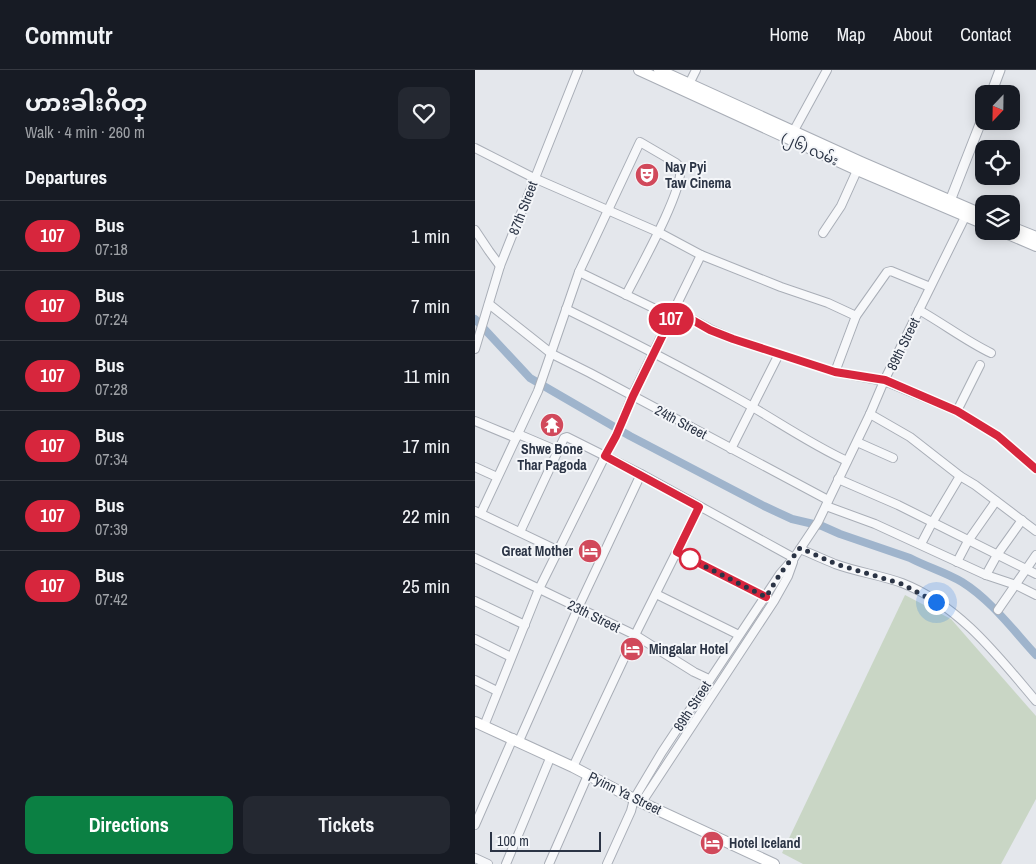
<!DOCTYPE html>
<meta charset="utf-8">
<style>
body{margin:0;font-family:"Archivo Narrow","Noto Sans Myanmar",sans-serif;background:#242831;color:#f1f3f6;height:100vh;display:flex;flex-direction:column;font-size:19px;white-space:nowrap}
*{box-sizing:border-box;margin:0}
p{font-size:16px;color:#9ea1a6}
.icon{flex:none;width:28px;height:28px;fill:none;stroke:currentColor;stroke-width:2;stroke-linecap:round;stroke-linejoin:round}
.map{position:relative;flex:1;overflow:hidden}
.side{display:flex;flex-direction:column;background:#171b24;width:475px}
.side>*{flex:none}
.badge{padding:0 10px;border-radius:16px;font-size:18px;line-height:32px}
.needle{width:32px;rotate:202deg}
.controls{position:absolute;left:500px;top:15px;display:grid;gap:10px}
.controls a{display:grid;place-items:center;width:45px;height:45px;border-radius:10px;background:#171b24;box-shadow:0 2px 12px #0003;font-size:25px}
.scale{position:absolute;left:15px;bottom:12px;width:111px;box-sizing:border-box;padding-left:5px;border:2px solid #2b3445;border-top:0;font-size:14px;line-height:18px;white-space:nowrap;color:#2b3445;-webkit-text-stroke:4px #f4f6f9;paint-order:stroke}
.you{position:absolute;width:25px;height:25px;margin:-12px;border:4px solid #fff;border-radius:50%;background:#1a73e8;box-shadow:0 0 0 8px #1a73e833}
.map>.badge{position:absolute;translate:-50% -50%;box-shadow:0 0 0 2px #fff}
h2{padding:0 25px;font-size:19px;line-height:45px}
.round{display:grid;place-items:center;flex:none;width:52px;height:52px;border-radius:10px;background:#242831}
.headline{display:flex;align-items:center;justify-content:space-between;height:85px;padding:0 25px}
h1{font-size:24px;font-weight:700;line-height:38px}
.primary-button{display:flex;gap:10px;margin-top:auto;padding:10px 25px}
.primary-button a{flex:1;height:58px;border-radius:10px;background:#0b8043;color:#fff;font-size:20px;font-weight:700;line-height:58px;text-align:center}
.primary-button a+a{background:#242831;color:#f1f3f6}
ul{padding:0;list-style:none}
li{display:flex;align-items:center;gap:15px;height:70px;padding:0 25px;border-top:1px solid #363941}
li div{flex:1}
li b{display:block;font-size:19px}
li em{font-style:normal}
li .badge{min-width:55px;font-weight:700;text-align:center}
header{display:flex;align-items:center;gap:30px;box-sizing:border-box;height:70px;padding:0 25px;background:#171b24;border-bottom:1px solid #363941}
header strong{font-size:24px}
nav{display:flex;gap:28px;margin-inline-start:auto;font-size:18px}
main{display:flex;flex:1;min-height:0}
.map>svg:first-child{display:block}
.green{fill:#c9d6c5}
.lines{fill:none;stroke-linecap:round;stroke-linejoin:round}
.canal{stroke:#9fb4cc;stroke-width:8}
.minor-casing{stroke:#a9aeb7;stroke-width:10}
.tertiary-casing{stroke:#a9aeb7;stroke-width:11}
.secondary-casing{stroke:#a9aeb7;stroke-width:12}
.minor{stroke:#f7f8fa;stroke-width:8}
.tertiary{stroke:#f7f8fa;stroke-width:9}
.secondary{stroke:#fff;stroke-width:10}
.line-casing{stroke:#fff;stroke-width:11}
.line{stroke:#d7263d;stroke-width:8}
.walk{stroke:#2b3445;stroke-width:5;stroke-dasharray:0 9}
.stop-dot{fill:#fff;stroke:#d7263d;stroke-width:2.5}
.labels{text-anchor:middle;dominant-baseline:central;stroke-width:4;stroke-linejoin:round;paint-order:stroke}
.street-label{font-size:14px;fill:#2b3445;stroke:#f4f6f9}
.poi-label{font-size:14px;font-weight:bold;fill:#2b3445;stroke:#f4f6f9;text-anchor:start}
</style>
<header>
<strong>Commutr</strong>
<nav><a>Home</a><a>Map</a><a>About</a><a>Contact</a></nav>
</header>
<main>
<section class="side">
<div class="headline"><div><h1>ဟားခါးဂိတ္</h1><p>Walk · 4 min · 260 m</p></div><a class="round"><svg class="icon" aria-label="heart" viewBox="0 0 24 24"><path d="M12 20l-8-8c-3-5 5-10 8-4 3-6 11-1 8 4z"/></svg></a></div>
<h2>Departures</h2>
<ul>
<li><span class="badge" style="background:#d7263d;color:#fff">107</span><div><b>Bus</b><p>07:18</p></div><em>1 min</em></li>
<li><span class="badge" style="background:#d7263d;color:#fff">107</span><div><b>Bus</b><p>07:24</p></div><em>7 min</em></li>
<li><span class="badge" style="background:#d7263d;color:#fff">107</span><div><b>Bus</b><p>07:28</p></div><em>11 min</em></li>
<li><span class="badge" style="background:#d7263d;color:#fff">107</span><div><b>Bus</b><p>07:34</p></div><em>17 min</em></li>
<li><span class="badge" style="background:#d7263d;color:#fff">107</span><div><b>Bus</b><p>07:39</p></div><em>22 min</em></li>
<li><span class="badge" style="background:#d7263d;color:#fff">107</span><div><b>Bus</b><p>07:42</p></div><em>25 min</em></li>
</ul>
<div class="primary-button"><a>Directions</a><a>Tickets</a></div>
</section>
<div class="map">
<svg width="561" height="794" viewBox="0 0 561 794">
<rect width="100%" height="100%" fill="#e4e7ec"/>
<path class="green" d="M 430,525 L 476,549 L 561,646 L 561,729 L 526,794 L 328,794 L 307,783 Z"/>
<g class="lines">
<path class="canal" d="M 0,249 L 55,308 L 155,366 L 289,436 L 317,449 L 347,456 L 365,464 L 435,488 C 452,497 470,502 487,512 C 516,530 538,560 561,585"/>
<g class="minor-casing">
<g id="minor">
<path d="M 214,14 L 221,0"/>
<path d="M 317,64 L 352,0"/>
<path d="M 0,78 L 59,108 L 183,162 L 226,185 L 306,217 L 353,233 L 381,246"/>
<path d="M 0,160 L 14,181 L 25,196"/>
<path d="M 348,163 L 366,136 L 384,96"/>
<path d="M 104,202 L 197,247"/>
<path d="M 14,234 L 77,284 L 115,303 L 353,430"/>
<path d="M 91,239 C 148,267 205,296 260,327 C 298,348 333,373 372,391"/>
<path d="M 200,240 L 235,259 L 258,269 L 360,302 L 409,311 L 482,341 L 523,366 L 561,399"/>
<path d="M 444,240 C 469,254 491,271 516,283"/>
<path d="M 0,279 L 25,196 L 103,0"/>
<path d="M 360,302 L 381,246 L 412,202 L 416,201 L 455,217"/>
<path d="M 482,341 L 505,295"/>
<path d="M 395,344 L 435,367 L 485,406 L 500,415 L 561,461"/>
<path d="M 0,351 L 41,368"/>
<path d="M 43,364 L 83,381"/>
<path d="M 382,372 L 418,388"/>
<path d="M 256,379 L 304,284"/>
<path d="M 0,397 L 22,407"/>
<path d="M 363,409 L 423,435 L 561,504"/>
<path d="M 351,436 L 400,454 L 511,505 L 541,515 L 561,525"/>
<path d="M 0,441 L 84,481"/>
<path d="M 6,443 L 63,321 L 104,202 L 165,72 L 201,93 C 203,95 204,95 205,99 C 209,120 162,203 151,225"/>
<path d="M 45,462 L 89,368 L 92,367 L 166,404 L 319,488"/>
<path d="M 446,474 L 457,453 L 485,406"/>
<path d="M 325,479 C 337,484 348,489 360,494 C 382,502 405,505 427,513 C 484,535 523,586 561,631"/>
<path d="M 202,482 L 291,527"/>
<path d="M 0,488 L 160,565 L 219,602 L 234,609"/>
<path d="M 482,492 L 493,471 L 521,431"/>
<path d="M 511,505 L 522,485 L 547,450"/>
<path d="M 181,524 L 264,565"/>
<path d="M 0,531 L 50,555"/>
<path d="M 523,540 L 561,485"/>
<path d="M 0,569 L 36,587"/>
<path d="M 0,610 L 22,621"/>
<path d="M 9,656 L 64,519 L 130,386 L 141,366 L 157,326 L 226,185"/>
<path d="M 44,671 L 103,538 L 166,404"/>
<path d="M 98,697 L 160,565 L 224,437"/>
<path d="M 167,732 L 299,531 L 313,506 L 318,492"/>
<path d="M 0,755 L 38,668"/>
<path d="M 0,788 L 13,794"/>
<path d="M 31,794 L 76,686"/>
<path d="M 74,794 L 113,705"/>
<path d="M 132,794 L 156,741 L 159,729 L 187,682 L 305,504 L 319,488 L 343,452 L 395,344 L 409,311 L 492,143"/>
</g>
</g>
<g class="tertiary-casing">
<g id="tertiary">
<path d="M 516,24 L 525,0"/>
<path d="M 473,136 L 509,44"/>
</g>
</g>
<g class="secondary-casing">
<g id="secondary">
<path d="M 164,0 L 382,100 L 509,154"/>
<path d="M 184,0 L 386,92 L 509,145"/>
<path d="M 536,157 L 561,167"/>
<path d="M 526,161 L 561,176"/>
<path d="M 0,652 L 98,697 L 159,729 L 299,794"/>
</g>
</g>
<use href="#minor" class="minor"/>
<use href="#tertiary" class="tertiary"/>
<use href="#secondary" class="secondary"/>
</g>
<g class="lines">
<g class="line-casing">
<path id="line" d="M 291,527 L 202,482 L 224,437 L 130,386 L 141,366 L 158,326 L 200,240 L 235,260 L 258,269 L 360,302 L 410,310 L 482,341 L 523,366 L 561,399"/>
</g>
<use href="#line" class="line"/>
<path class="walk" d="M 215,489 L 291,527 L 305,504 L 325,478 L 361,494 L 427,514 L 461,532"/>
</g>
<defs>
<g id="theatre-disc" transform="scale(1.25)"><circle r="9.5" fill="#d1495b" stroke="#f4f6f9"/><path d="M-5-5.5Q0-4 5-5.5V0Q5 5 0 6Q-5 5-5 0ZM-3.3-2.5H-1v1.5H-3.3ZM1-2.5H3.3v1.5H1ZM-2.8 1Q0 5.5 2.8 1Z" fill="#fff"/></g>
<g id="temple-disc" transform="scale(1.25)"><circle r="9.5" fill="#d1495b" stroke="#f4f6f9"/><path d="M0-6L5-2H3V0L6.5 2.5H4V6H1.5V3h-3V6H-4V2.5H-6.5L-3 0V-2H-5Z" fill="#fff"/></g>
<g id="hotel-disc" transform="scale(1.25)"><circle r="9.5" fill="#d1495b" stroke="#f4f6f9"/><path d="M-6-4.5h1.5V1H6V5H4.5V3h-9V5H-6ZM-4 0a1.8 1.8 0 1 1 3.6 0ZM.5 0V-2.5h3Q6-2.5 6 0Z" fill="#fff"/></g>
</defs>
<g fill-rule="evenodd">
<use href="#theatre-disc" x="172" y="105"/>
<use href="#temple-disc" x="77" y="355"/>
<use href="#hotel-disc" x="115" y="481"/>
<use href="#hotel-disc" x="157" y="579"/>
<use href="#hotel-disc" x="237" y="773"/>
</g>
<circle class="stop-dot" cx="215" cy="489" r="10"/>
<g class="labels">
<g class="street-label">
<text transform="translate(335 79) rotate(24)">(၂၆) လမ်း</text>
<text transform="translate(48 138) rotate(-69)">87th Street</text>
<text transform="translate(428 274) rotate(-64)">89th Street</text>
<text transform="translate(206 352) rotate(28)">24th Street</text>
<text transform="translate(119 546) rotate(26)">23th Street</text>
<text transform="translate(217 636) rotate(-57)">89th Street</text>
<text transform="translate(150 723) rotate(26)">Pyinn Ya Street</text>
</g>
<g class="poi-label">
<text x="190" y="97">Nay Pyi<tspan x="190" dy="16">Taw Cinema</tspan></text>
<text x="77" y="379" text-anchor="middle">Shwe Bone<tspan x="77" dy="16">Thar Pagoda</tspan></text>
<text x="98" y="481" text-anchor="end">Great Mother</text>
<text x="174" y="579">Mingalar Hotel</text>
<text x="254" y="773">Hotel Iceland</text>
</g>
</g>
</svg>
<div class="controls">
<a><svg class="needle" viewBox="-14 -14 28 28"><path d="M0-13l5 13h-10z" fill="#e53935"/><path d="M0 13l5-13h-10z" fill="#9ea1a6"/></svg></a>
<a><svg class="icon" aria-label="locate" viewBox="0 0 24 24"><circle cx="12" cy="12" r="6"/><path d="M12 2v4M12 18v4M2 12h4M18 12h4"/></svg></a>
<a><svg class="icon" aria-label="layers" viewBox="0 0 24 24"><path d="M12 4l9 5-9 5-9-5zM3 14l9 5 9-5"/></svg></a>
</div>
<div class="scale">100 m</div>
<div class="you" style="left:461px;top:532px"></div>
<b class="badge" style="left:196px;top:249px;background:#d7263d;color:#fff">107</b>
</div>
</main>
